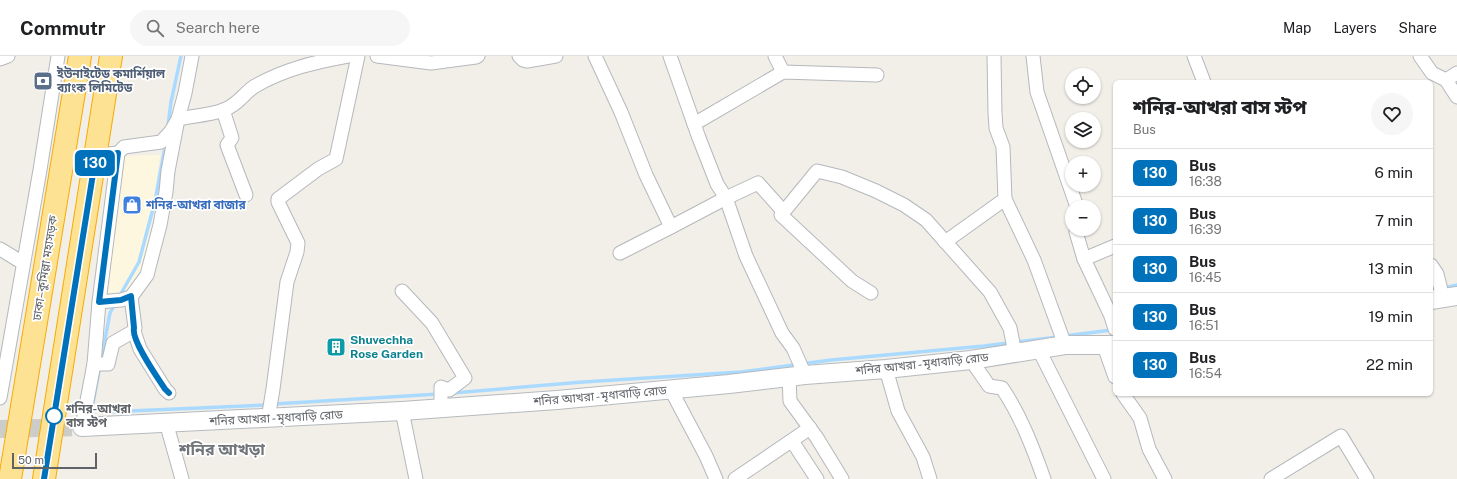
<!DOCTYPE html>
<meta charset="utf-8">
<style>
body{margin:0;font-family:"Public Sans","Noto Sans Bengali",sans-serif;background:#f6f6f6;color:#202124;height:100vh;display:flex;flex-direction:column;font-size:15px;white-space:nowrap}
*{box-sizing:border-box;margin:0}
p{font-size:13px;color:#757577}
.icon{flex:none;width:22px;height:22px;fill:none;stroke:currentColor;stroke-width:2;stroke-linecap:round;stroke-linejoin:round}
.map{position:relative;flex:1;overflow:hidden}
.details{position:absolute;left:1113px;top:24px;width:320px;height:316px;display:flex;flex-direction:column;background:#fff;border-radius:6px;box-shadow:0 1px 3px #0004}
.details>*{flex:none}
.badge{padding:0 8px;border-radius:6px;font-size:14px;line-height:26px}
.fabs{position:absolute;left:1065px;top:12px;display:grid;gap:8px}
.fabs a{display:grid;place-items:center;width:36px;height:36px;border-radius:50%;background:#fff;box-shadow:0 1px 3px #0004;font-size:20px}
.scale{position:absolute;left:12px;bottom:10px;width:85px;box-sizing:border-box;padding-left:4px;border:2px solid #5f6368;border-top:0;font-size:11px;line-height:14px;white-space:nowrap;color:#5f6368;-webkit-text-stroke:3px #fff;paint-order:stroke}
.map>.badge{position:absolute;translate:-50% -50%;box-shadow:0 0 0 2px #fff}
.round{display:grid;place-items:center;flex:none;width:42px;height:42px;border-radius:21px;background:#f6f6f6}
.summary{display:flex;align-items:center;justify-content:space-between;height:68px;padding:0 20px}
h1{font-size:19px;font-weight:800;line-height:30px}
ul{padding:0;list-style:none}
li{display:flex;align-items:center;gap:12px;height:48px;padding:0 20px;border-top:1px solid #e0e0e0}
li div{flex:1}
li b{display:block;font-size:15px}
li em{font-style:normal}
li .badge{min-width:44px;font-weight:700;text-align:center}
header{display:flex;align-items:center;gap:24px;box-sizing:border-box;height:56px;padding:0 20px;background:#fff;border-bottom:1px solid #e0e0e0}
header strong{font-size:19px}
nav{display:flex;gap:22px;margin-inline-start:auto;font-size:14px}
.search{width:280px;height:36px;background:#f6f6f6;display:flex;align-items:center;gap:10px;box-sizing:border-box;padding:0 14px;border-radius:22px;color:#757577;font-size:15px}
.map>svg:first-child{display:block}
.commercial{fill:#fef7e0}
.lines{fill:none;stroke-linecap:round;stroke-linejoin:round}
.stream{stroke:#aadaff;stroke-width:3.5}
.secondary-tunnel{stroke:#ccccc8;stroke-width:18;stroke-dasharray:18 9;stroke-linecap:butt}
.street-casing{stroke:#b5b8bc;stroke-width:15}
.secondary-casing{stroke:#b6babf;stroke-width:20}
.highway-casing{stroke:#f9ab00;stroke-width:24}
.street{stroke:#fff;stroke-width:13}
.secondary{stroke:#fff;stroke-width:18}
.highway{stroke:#fde293;stroke-width:22}
.line-casing{stroke:#fff;stroke-width:9}
.line{stroke:#0072bc;stroke-width:6}
.stop-dot{fill:#fff;stroke:#0072bc;stroke-width:2}
.labels{text-anchor:middle;dominant-baseline:central;stroke-width:3.5;stroke-linejoin:round;paint-order:stroke}
.service-label{font-size:12px;font-weight:bold;fill:#4e5e75;stroke:#fff;text-anchor:start}
.shop-label{font-size:12px;font-weight:bold;fill:#366cbe;stroke:#fff;text-anchor:start}
.street-label{font-size:12px;fill:#5f6368;stroke:#fff}
.culture-label{font-size:12px;font-weight:bold;fill:#0d838f;stroke:#fff;text-anchor:start}
.stop-label{font-size:12px;font-weight:bold;fill:#5f6368;stroke:#fff;text-anchor:start}
.district-label{font-size:16px;font-weight:bold;fill:#70757a;stroke:#fff}
</style>
<header>
<strong>Commutr</strong>
<div class="search"><svg class="icon" aria-label="search" viewBox="0 0 24 24"><circle cx="10" cy="10" r="6"/><path d="M15 15l6 6"/></svg>Search here</div>
<nav><a>Map</a><a>Layers</a><a>Share</a></nav>
</header>
<div class="map">
<svg width="1457" height="423" viewBox="0 0 1457 423">
<rect width="100%" height="100%" fill="#f1efe8"/>
<path class="commercial" d="M 160,99 L 147,197 L 135,232 L 127,243 L 97,242 L 118,100 Z"/>
<g class="lines">
<g class="stream">
<path d="M 168,70 L 171,46 L 181,0"/>
<path d="M 1444,232 L 1457,229"/>
<path d="M 119,241 L 139,206 L 155,145 L 166,86"/>
<path d="M 1064,280 L 1112,274"/>
<path d="M 453,337 L 583,326 L 741,316 L 831,304 L 984,290 L 1058,281"/>
<path d="M 274,348 L 439,338"/>
<path d="M 92,352 L 110,257 L 115,248"/>
<path d="M 99,354 L 107,356 L 268,349"/>
</g>
<path class="secondary-tunnel" d="M 0,373 L 82,371"/>
<g class="street-casing">
<g id="street">
<path d="M 377,0 L 431,7 L 476,1 L 478,0"/>
<path d="M 519,0 L 523,4 L 527,5 L 556,0"/>
<path d="M 595,0 L 621,56 L 646,119 L 671,171 L 726,142 L 758,127 L 783,155"/>
<path d="M 670,0 L 699,82 L 717,128 L 726,142 L 746,200 L 782,277 L 793,292 L 805,319"/>
<path d="M 775,0 L 783,16"/>
<path d="M 994,0 L 995,57 L 996,72 L 1003,91 L 1005,143 L 1034,204 L 1065,289"/>
<path d="M 1033,0 L 1037,36 L 1077,151"/>
<path d="M 1194,0 L 1204,26"/>
<path d="M 1420,0 L 1432,17 L 1446,24 L 1457,41"/>
<path d="M 0,3 L 8,0"/>
<path d="M 1446,24 L 1457,17"/>
<path d="M 223,54 L 232,82 L 227,89 L 246,139"/>
<path d="M 694,68 L 783,16 L 877,19"/>
<path d="M 118,97 L 99,246 L 121,244 L 131,241 L 147,219 L 160,169 L 166,136 L 168,115 L 178,63 L 185,37 L 192,0"/>
<path d="M 96,99 L 118,97 L 124,91 L 161,86 L 171,75 L 178,63 C 193,60 210,59 224,54 C 239,48 243,38 255,30 C 285,13 315,6 348,0"/>
<path d="M 1077,173 L 1076,176 L 1084,203 L 1111,260 L 1115,273"/>
<path d="M 945,186 L 1005,143"/>
<path d="M 0,193 L 23,207"/>
<path d="M 620,197 L 671,171"/>
<path d="M 1084,203 L 1115,190"/>
<path d="M 1431,209 L 1437,218 L 1443,242"/>
<path d="M 402,235 L 432,267 L 465,322 L 449,334 L 441,331 L 441,347 L 438,353"/>
<path d="M 871,237 L 852,225 L 781,159 L 817,115 L 842,121 L 876,135 L 904,149 L 926,164 L 990,236 L 1010,272 L 1015,297"/>
<path d="M 134,275 L 140,293 L 165,333 L 169,337"/>
<path d="M 1104,290 L 1115,321"/>
<path d="M 1039,294 L 1104,423"/>
<path d="M 971,304 L 989,330 L 1002,332 C 1021,360 1033,392 1044,423"/>
<path d="M 94,308 L 108,308 L 113,287 L 134,275 L 135,272 L 131,241"/>
<path d="M 886,313 L 898,355 L 923,401 L 930,423"/>
<path d="M 789,321 L 790,345 L 817,382 L 842,423"/>
<path d="M 671,334 L 706,400 L 716,423"/>
<path d="M 1123,338 L 1140,362 L 1149,393 L 1165,423"/>
<path d="M 0,342 L 40,114 L 58,0"/>
<path d="M 402,355 L 416,423"/>
<path d="M 268,363 L 273,333 L 287,226 L 297,196 L 298,187 L 278,146 L 278,143 L 318,113 L 336,103 L 358,0"/>
<path d="M 166,366 L 182,423"/>
<path d="M 82,371 L 94,308 L 99,246"/>
<path d="M 792,385 L 817,423"/>
<path d="M 735,423 L 810,372"/>
<path d="M 1271,423 L 1341,380 L 1367,423"/>
</g>
</g>
<g class="secondary-casing">
<g id="secondary">
<path d="M 1431,244 L 1457,240"/>
<path d="M 82,371 L 402,355 L 557,344 L 729,328 L 805,319 L 886,313 L 971,304 L 1065,289 L 1115,289"/>
</g>
</g>
<g class="highway-casing">
<g id="highway">
<path d="M 10,423 L 80,0"/>
<path d="M 44,423 L 111,0"/>
</g>
</g>
<use href="#street" class="street"/>
<use href="#secondary" class="secondary"/>
<use href="#highway" class="highway"/>
</g>
<g class="lines">
<g class="line-casing">
<path id="line" d="M 44,423 L 96,99 L 118,97 L 99,246 L 121,244 L 131,240 L 134,272 C 131,284 157,321 165,333 L 169,337"/>
</g>
<use href="#line" class="line"/>
</g>
<defs>
<g id="bank-square" transform="scale(1)"><rect x="-9" y="-9" width="18" height="18" rx="4" fill="#5c6f8a" stroke="#fff"/><path d="M-6-4H6V4H-6ZM0-2.3a2.3 2.3 0 1 0 0 4.6a2.3 2.3 0 1 0 0-4.6Z" fill="#fff"/></g>
<g id="shop-square" transform="scale(1)"><rect x="-9" y="-9" width="18" height="18" rx="4" fill="#3f7fe0" stroke="#fff"/><path d="M-5-2.5h2.3a2.7 3.5 0 0 1 5.4 0H5L5.5 6h-11ZM-1.5-2.5h3a1.5 2.3 0 0 0-3 0Z" fill="#fff"/></g>
<g id="building-square" transform="scale(1)"><rect x="-9" y="-9" width="18" height="18" rx="4" fill="#0f9aa8" stroke="#fff"/><path d="M-4-6H4V6H1V3H-1V6H-4ZM-2.5-4.3h1.7v1.8h-1.7ZM.8-4.3h1.7v1.8H.8ZM-2.5-1h1.7V.8h-1.7ZM.8-1h1.7V.8H.8Z" fill="#fff"/></g>
</defs>
<g fill-rule="evenodd">
<use href="#bank-square" x="43" y="25"/>
<use href="#shop-square" x="132" y="149"/>
<use href="#building-square" x="336" y="291"/>
</g>
<circle class="stop-dot" cx="54" cy="360" r="8"/>
<g class="labels">
<g class="service-label">
<text x="57" y="18">ইউনাইটেড কমার্শিয়াল<tspan x="57" dy="14">ব্যাংক লিমিটেড</tspan></text>
</g>
<g class="shop-label">
<text x="146" y="149">শনির-আখরা বাজার</text>
</g>
<g class="street-label">
<text transform="translate(45 212) rotate(-81)">ঢাকা–কুমিল্লা মহাসড়ক</text>
<text transform="translate(922 308) rotate(-6)">শনির আখরা - মৃধাবাড়ি রোড</text>
<text transform="translate(600 340) rotate(-5)">শনির আখরা - মৃধাবাড়ি রোড</text>
<text transform="translate(276 362) rotate(-3)">শনির আখরা - মৃধাবাড়ি রোড</text>
</g>
<g class="culture-label">
<text x="350" y="284">Shuvechha<tspan x="350" dy="14">Rose Garden</tspan></text>
</g>
<g class="stop-label">
<text x="66" y="353">শনির-আখরা<tspan x="66" dy="14">বাস স্টপ</tspan></text>
</g>
<g class="district-label">
<text x="222" y="393">শনির আখড়া</text>
</g>
</g>
</svg>
<div class="fabs">
<a><svg class="icon" aria-label="locate" viewBox="0 0 24 24"><circle cx="12" cy="12" r="6"/><path d="M12 2v4M12 18v4M2 12h4M18 12h4"/></svg></a>
<a><svg class="icon" aria-label="layers" viewBox="0 0 24 24"><path d="M12 4l9 5-9 5-9-5zM3 14l9 5 9-5"/></svg></a>
<a>+</a>
<a>−</a>
</div>
<div class="scale">50 m</div>
<b class="badge" style="left:95px;top:107px;background:#0072bc;color:#fff">130</b>
<section class="details">
<div class="summary"><div><h1>শনির-আখরা বাস স্টপ</h1><p>Bus</p></div><a class="round"><svg class="icon" aria-label="heart" viewBox="0 0 24 24"><path d="M12 20l-8-8c-3-5 5-10 8-4 3-6 11-1 8 4z"/></svg></a></div>
<ul>
<li><span class="badge" style="background:#0072bc;color:#fff">130</span><div><b>Bus</b><p>16:38</p></div><em>6 min</em></li>
<li><span class="badge" style="background:#0072bc;color:#fff">130</span><div><b>Bus</b><p>16:39</p></div><em>7 min</em></li>
<li><span class="badge" style="background:#0072bc;color:#fff">130</span><div><b>Bus</b><p>16:45</p></div><em>13 min</em></li>
<li><span class="badge" style="background:#0072bc;color:#fff">130</span><div><b>Bus</b><p>16:51</p></div><em>19 min</em></li>
<li><span class="badge" style="background:#0072bc;color:#fff">130</span><div><b>Bus</b><p>16:54</p></div><em>22 min</em></li>
</ul>
</section>
</div>
